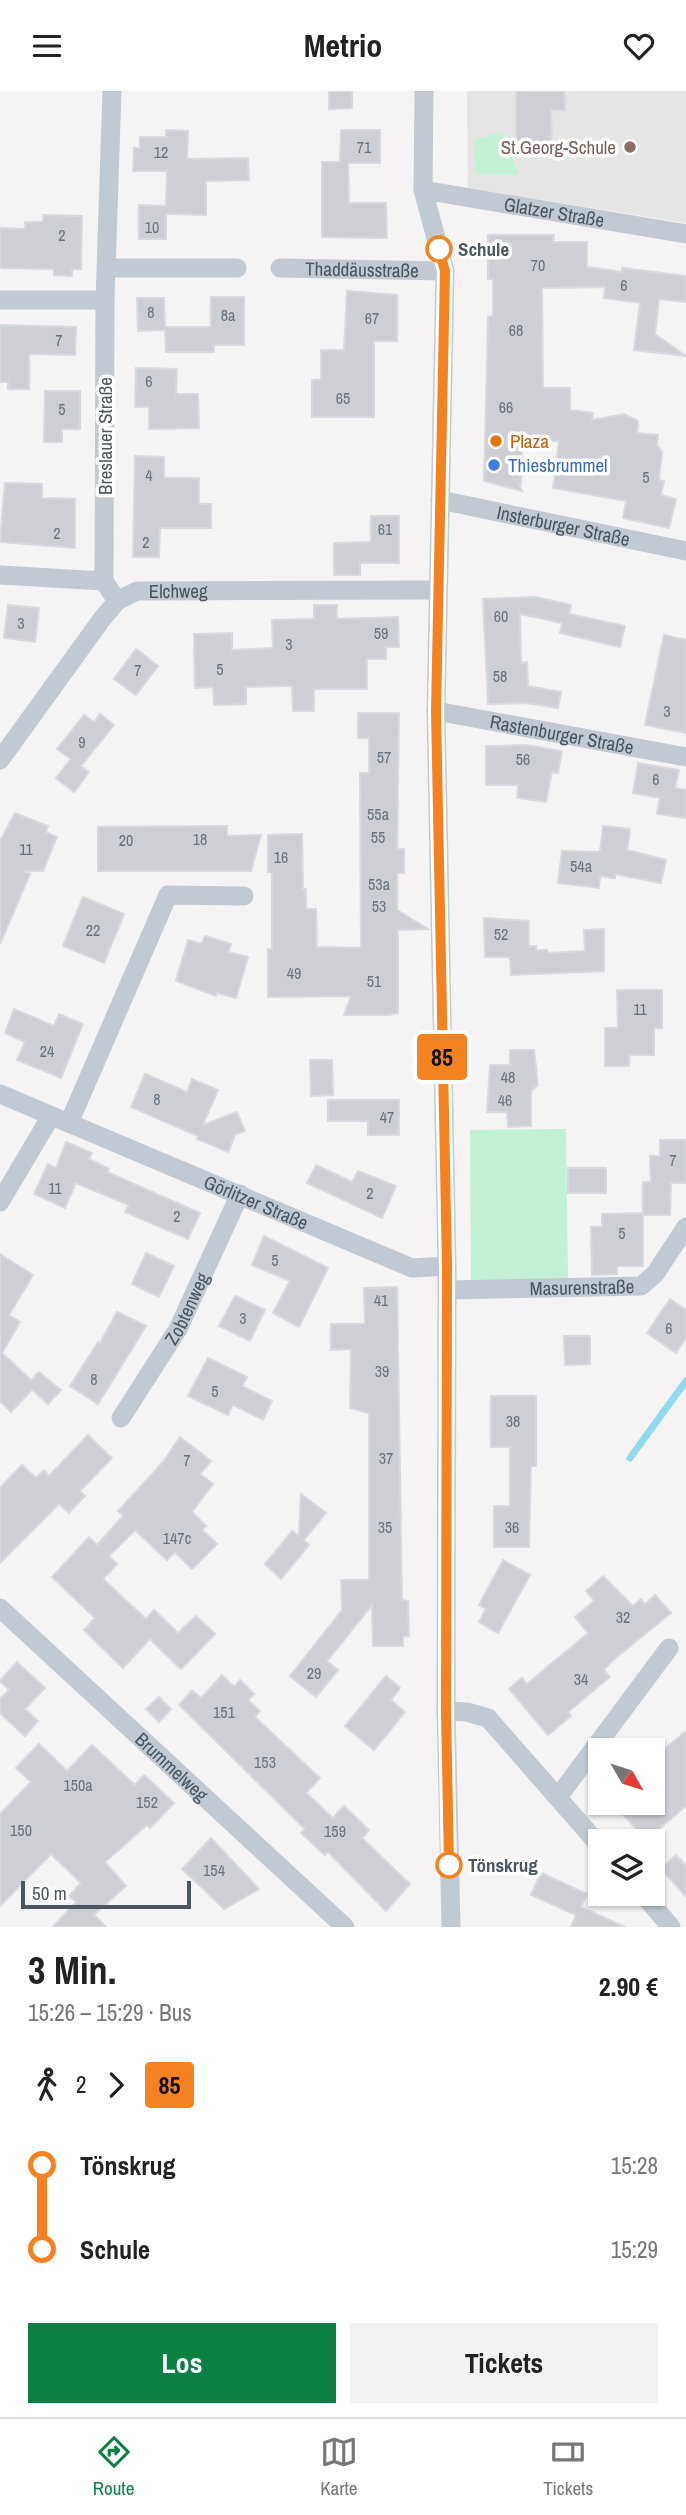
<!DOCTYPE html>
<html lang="de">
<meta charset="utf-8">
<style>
body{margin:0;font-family:"Archivo Narrow",sans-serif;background:#f2f2f2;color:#222;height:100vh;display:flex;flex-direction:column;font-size:26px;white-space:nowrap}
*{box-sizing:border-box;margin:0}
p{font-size:23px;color:#767676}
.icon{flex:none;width:38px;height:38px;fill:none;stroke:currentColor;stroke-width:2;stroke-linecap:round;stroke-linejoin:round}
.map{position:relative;height:1836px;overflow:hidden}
.sheet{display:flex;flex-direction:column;background:#fff;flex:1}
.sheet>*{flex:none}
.badge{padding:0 14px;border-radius:5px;font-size:24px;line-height:46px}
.needle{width:46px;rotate:129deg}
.buttons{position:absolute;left:588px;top:1647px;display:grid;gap:14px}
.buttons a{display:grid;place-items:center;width:77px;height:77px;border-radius:0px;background:#fff;box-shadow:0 2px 5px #0004;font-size:35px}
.scale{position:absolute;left:21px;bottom:18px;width:170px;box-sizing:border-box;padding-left:7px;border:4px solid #4a5661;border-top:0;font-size:19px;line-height:24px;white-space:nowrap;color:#4a5661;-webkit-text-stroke:5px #fff;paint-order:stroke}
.map>.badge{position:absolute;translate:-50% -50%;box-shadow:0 0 0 4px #fff}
.legs{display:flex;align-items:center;gap:10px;height:77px;padding:0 28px;font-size:23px}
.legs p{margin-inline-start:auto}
.summary{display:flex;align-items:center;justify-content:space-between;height:119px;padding:0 28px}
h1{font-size:38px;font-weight:700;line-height:52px}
.cta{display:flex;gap:14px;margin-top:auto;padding:14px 28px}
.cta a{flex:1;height:80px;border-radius:0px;background:#0b8043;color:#fff;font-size:28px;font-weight:700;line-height:80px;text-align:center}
.cta a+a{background:#f2f2f2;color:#222}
ul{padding:0 28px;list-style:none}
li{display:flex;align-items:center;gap:24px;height:84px;font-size:26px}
li i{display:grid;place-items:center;width:10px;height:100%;margin:0 9px;background:currentColor}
li i::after{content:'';width:18px;height:18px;margin:-9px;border:5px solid;border-radius:50%;background:#fff}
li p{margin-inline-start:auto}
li:first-child i{background:linear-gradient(#0000 50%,currentColor 0)}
li:last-child i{background:linear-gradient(currentColor 50%,#0000 0)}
header{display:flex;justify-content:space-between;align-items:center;height:91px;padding:0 28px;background:#fff;font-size:32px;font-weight:700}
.tab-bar{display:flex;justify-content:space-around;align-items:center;height:98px;border-top:2px solid #e0e0e0;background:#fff;font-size:19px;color:#767676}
.tab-bar a{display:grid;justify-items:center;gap:4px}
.tab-bar .selected{color:#0b8043}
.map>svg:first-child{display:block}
.education{fill:#e6e4e5}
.green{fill:#c3f1d5}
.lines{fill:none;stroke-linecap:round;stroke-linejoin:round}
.stream{stroke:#90daee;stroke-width:7}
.building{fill:#cdcfd5;stroke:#d7d9de;stroke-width:2}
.minor{stroke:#c1cad2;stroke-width:19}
.line-1-casing{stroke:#fff;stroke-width:16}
.line-1{stroke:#f58220;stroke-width:10}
.education-dot{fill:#8d6e63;stroke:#fff;stroke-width:2.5}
.stop-1-dot{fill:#fff;stroke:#f58220;stroke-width:3.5}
.food-dot{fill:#e8710a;stroke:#fff;stroke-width:2.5}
.shop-dot{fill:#3f7fe0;stroke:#fff;stroke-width:2.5}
.labels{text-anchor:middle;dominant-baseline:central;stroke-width:7;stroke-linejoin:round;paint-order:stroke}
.number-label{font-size:16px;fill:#6b747e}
.education-label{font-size:19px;fill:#785e54;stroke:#fff;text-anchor:end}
.street-label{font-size:19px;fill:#4a5661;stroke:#fff}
.stop-label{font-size:19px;font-weight:bold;fill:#4a5661;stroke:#fff;text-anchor:start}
.food-label{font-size:19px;fill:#c56008;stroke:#fff;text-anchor:start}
.shop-label{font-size:19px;fill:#366cbe;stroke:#fff;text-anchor:start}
</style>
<header><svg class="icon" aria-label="menu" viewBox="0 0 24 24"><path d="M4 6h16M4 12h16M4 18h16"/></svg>Metrio<svg class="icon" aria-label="heart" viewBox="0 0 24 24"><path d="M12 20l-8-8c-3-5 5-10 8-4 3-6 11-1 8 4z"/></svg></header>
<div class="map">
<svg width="686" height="1836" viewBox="0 0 686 1836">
<rect width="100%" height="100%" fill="#f5f3f3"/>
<path class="education" d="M 467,0 L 686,0 L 686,132 L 468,97 Z"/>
<g class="green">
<path d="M 503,41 L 519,84 L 476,83 L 474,49 Z"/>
<path d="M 566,1038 L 568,1190 L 471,1191 L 470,1039 Z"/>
</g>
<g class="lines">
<path class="stream" d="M 630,1367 L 686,1290"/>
</g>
<g class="building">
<path d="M 329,0 L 352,0 L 352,17 L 329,18 Z"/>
<path d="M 516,0 L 564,0 L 565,19 L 551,19 L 552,57 L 516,57 Z"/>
<path d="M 166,39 L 188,40 L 187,68 L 248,67 L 249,89 L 206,90 L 206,124 L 166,123 L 166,148 L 139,148 L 139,114 L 166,115 L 167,80 L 133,80 L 134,57 L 140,57 L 140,46 L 166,46 Z"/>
<path d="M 341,39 L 380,39 L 380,72 L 348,72 L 349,112 L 386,112 L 387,147 L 322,146 L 322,71 L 340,71 Z"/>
<path d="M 43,124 L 82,125 L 81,178 L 72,178 L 72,185 L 54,184 L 54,178 L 0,177 L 0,137 L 25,138 L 25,131 L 43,131 Z"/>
<path d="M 488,144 L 554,144 L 553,151 L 587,151 L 587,176 L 622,181 L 622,177 L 686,185 L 686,211 L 659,208 L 655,243 L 686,265 L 634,259 L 640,212 L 604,207 L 605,196 L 542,197 L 543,297 L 570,297 L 570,319 L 593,322 L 592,329 L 624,323 L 638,330 L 637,342 L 658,344 L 657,354 L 662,361 L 659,389 L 664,390 L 661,404 L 676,408 L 669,437 L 623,427 L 626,410 L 553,397 L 559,350 L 522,349 L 521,393 L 519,393 L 522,400 L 484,390 L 488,226 L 493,225 L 493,188 L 488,188 Z"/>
<path d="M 347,200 L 397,204 L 397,250 L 374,250 L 374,326 L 312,326 L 312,289 L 321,289 L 321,259 L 344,259 Z"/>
<path d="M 211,206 L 244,206 L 244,254 L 214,254 L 214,261 L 166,261 L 165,239 L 138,240 L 137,207 L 164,207 L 165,236 L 211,236 Z"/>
<path d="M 0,234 L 76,236 L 75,264 L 29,263 L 29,298 L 8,298 L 8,291 L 0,291 Z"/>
<path d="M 136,277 L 177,278 L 176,303 L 198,303 L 199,337 L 149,338 L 149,316 L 135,316 Z"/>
<path d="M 45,300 L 80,300 L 80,338 L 62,338 L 62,351 L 44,351 Z"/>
<path d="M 135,365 L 164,366 L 164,387 L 199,387 L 199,413 L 211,413 L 211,437 L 160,437 L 159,466 L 133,466 Z"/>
<path d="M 5,392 L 42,393 L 42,407 L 75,408 L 75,457 L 0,451 Z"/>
<path d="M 371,425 L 399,425 L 399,472 L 360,472 L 360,484 L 334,484 L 334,452 L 371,451 Z"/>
<path d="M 536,506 L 571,514 L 569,523 L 625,535 L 620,556 L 560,542 L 562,532 L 520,523 L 521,572 L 527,571 L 528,595 L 561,601 L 558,617 L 526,612 L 488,613 L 483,508 Z"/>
<path d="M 8,514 L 39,517 L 35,551 L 4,547 Z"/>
<path d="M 314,514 L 337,514 L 337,528 L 398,526 L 399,556 L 386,556 L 386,568 L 367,568 L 367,598 L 314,598 L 314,620 L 293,620 L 292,595 L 246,596 L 246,613 L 214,614 L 213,596 L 195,597 L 194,543 L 232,542 L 232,559 L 273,557 L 272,529 L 314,528 Z"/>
<path d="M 664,544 L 686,549 L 686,642 L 645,634 Z"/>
<path d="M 136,558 L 158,575 L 136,604 L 114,588 Z"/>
<path d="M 358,622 L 399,622 L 397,758 L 404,758 L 404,782 L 397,782 L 397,819 L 428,838 L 398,839 L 398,922 L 389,924 L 344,924 L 351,905 L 268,906 L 268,858 L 272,858 L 272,781 L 268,781 L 268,744 L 302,743 L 303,798 L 306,798 L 306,818 L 316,818 L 317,856 L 361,857 L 360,682 L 369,682 L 369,647 L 358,647 Z"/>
<path d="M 100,623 L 114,634 L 81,675 L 89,681 L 74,701 L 56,687 L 71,668 L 57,658 L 84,624 L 94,631 Z"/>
<path d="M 525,654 L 562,660 L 558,682 L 552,681 L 546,711 L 517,707 L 518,694 L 486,694 L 486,655 Z"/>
<path d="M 638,672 L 679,679 L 675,697 L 686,699 L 686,727 L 657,723 L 660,707 L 633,702 Z"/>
<path d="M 15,722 L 48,735 L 46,741 L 57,746 L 43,780 L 23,780 L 30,783 L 0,853 L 0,750 Z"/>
<path d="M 227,735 L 227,745 L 261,744 L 251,780 L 98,780 L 98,736 Z"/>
<path d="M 603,735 L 630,738 L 627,759 L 666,769 L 661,792 L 615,783 L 615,787 L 600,785 L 599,797 L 558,792 L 562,760 L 600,761 Z"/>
<path d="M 83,806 L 124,823 L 104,872 L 63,855 Z"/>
<path d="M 484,827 L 529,830 L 529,855 L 536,855 L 536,859 L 547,859 L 548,862 L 585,860 L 584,839 L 604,838 L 604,880 L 511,884 L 510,866 L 485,866 Z"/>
<path d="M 205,845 L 231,853 L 228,861 L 248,866 L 236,907 L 217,902 L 216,905 L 176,890 L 188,849 L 202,853 Z"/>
<path d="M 617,899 L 662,899 L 662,937 L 654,937 L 654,964 L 629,964 L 629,975 L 605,975 L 605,937 L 618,937 Z"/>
<path d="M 14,918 L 54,935 L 59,923 L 83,933 L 61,987 L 17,969 L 25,951 L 5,942 Z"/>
<path d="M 510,959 L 534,959 L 538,994 L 531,1000 L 531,1035 L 508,1036 L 507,1021 L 487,1021 L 490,974 L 510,974 Z"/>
<path d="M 310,969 L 332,969 L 333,1004 L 311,1005 Z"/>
<path d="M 145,983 L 187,1001 L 192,988 L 218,999 L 203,1034 L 237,1021 L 245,1040 L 235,1044 L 228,1061 L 197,1048 L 198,1045 L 131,1016 Z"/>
<path d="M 328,1009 L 399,1009 L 399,1044 L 368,1044 L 368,1030 L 328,1030 Z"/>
<path d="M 660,1049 L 686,1049 L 686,1092 L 671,1092 L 670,1124 L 643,1124 L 643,1091 L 651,1091 L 650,1065 L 660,1065 Z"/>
<path d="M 66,1051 L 92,1062 L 89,1068 L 109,1078 L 107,1081 L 200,1122 L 188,1148 L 125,1121 L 129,1114 L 76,1092 L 65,1117 L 34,1103 L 48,1073 L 56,1077 Z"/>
<path d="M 316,1074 L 352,1091 L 358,1080 L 396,1095 L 382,1127 L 307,1092 Z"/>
<rect x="568" y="1077" width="38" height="25"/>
<path d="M 643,1122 L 643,1175 L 617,1175 L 617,1183 L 592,1184 L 591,1136 L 602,1136 L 602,1123 Z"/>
<path d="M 264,1145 L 328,1177 L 299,1236 L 273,1222 L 290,1190 L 252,1174 Z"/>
<path d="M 146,1162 L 174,1175 L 159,1206 L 132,1193 Z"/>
<path d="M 0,1163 L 33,1184 L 9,1224 L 20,1231 L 2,1262 L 31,1289 L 39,1281 L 61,1299 L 48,1313 L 32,1299 L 11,1321 L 0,1310 Z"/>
<path d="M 397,1196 L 402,1509 L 408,1510 L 409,1545 L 403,1545 L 403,1555 L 373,1555 L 372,1514 L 327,1570 L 338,1579 L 316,1606 L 290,1585 L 342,1519 L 341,1489 L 369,1489 L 369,1322 L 350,1317 L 351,1258 L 331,1259 L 331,1233 L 365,1233 L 364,1197 Z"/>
<path d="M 235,1205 L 265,1219 L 250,1250 L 219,1235 Z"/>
<path d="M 670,1208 L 686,1219 L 686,1247 L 676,1262 L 647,1242 Z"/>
<path d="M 117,1221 L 146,1235 L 98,1313 L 70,1295 L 98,1251 L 100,1252 Z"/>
<path d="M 564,1245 L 590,1245 L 590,1273 L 565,1274 Z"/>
<path d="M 208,1267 L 247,1286 L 242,1295 L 272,1310 L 263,1329 L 233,1314 L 228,1324 L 188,1305 Z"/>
<path d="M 491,1305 L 536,1305 L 536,1375 L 531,1375 L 529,1456 L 494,1456 L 494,1415 L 510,1415 L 510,1356 L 491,1356 Z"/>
<path d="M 88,1344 L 112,1367 L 80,1400 L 85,1405 L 69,1422 L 59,1413 L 0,1472 L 0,1397 L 22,1374 L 36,1387 L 44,1379 L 49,1385 Z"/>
<path d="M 180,1346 L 211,1370 L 200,1383 L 213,1393 L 192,1421 L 206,1435 L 202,1439 L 217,1453 L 192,1478 L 175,1461 L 167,1469 L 135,1439 L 109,1465 L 117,1473 L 103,1488 L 146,1528 L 154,1519 L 178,1542 L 196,1525 L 215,1543 L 181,1578 L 150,1548 L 123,1577 L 84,1539 L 95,1527 L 52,1486 L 89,1446 L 97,1454 L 123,1425 L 118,1420 L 164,1370 Z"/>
<path d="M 301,1403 L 326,1422 L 304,1449 L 309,1454 L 281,1488 L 265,1473 L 292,1440 L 299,1445 Z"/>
<path d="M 503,1469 L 530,1484 L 498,1542 L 479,1531 L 486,1518 L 479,1514 Z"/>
<path d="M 603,1485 L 633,1515 L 641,1508 L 645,1513 L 655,1504 L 671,1522 L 612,1570 L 604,1579 L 610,1586 L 568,1621 L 571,1625 L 548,1644 L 509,1598 L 522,1587 L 527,1593 L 588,1542 L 575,1526 L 594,1510 L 586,1500 Z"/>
<path d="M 17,1571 L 45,1597 L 25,1618 L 38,1630 L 25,1645 L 0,1622 L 0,1608 L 9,1599 L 0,1590 Z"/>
<path d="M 222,1584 L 234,1596 L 240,1589 L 254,1603 L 248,1609 L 260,1620 L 255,1626 L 320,1687 L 306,1702 L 333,1727 L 344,1715 L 369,1739 L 362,1747 L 410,1793 L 386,1820 L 328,1761 L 325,1764 L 301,1742 L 305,1738 L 179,1614 L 192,1599 L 201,1607 Z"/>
<path d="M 386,1585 L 400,1597 L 391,1609 L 405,1621 L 374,1659 L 345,1635 Z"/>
<path d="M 159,1606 L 171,1618 L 159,1631 L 146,1618 Z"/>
<path d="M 686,1640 L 686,1715 L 646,1749 L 613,1712 L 653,1712 L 653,1668 Z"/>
<path d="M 39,1653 L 67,1680 L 92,1654 L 135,1694 L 144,1684 L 174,1712 L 150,1737 L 147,1734 L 105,1771 L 126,1795 L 94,1824 L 106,1836 L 53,1836 L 76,1811 L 69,1805 L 81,1792 L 51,1763 L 0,1815 L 0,1723 L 31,1691 L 16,1677 Z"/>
<path d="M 211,1747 L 259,1798 L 224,1818 L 182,1778 Z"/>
<path d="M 676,1764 L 686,1775 L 686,1806 L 661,1777 Z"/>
<path d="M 541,1782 L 587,1803 L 581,1816 L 625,1836 L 571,1836 L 576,1824 L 531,1804 Z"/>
</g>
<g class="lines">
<g class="minor">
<path d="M 112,0 L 105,209 L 104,490 L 117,510"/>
<path d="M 424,0 L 423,99 L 445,180 L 436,620 L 447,1175 L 446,1620 L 451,1836"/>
<path id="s1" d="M 423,99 L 686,143"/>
<path d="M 108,177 L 237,177"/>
<path id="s2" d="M 280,177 L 445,180"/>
<path d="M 0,209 L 105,209"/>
<path id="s3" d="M 440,409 L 686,460"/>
<path d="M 0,484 L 104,490"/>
<path id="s4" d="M 436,620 L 686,666"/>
<path id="s5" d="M 0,669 L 102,528 L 117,510 L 137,500 L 438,499"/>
<path id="s6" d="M 0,1003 L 412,1177 L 447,1175"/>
<path d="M 69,1032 L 168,804 L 244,805"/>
<path d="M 0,1111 L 51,1025"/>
<path id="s7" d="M 447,1199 L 641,1195 L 655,1183 L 686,1136"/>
<path id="s8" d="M 121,1327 L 178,1238 L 240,1103"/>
<path id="s9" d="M 0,1517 L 345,1836"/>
<path d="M 446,1620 L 467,1621 L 488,1627 L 600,1755"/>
<path d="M 558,1706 L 669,1557"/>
<path d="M 642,1802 L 671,1836"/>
</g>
</g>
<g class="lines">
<g class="line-1-casing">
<path id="line-1" d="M 439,158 L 445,180 L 436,620 L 447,1175 L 446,1620 L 449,1774"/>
</g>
<use href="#line-1" class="line-1"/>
</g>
<circle class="education-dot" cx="630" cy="56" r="7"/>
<g class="stop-1-dot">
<circle cx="439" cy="158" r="12"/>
<circle cx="449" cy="1774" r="12"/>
</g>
<circle class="food-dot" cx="496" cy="350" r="7"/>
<circle class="shop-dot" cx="494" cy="374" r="7"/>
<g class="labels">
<g class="number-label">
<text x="364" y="56">71</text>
<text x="161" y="61">12</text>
<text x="152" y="136">10</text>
<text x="62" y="144">2</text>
<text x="538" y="174">70</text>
<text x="624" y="194">6</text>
<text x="151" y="221">8</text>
<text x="228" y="224">8a</text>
<text x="372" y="227">67</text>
<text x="516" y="239">68</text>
<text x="59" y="249">7</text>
<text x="149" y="290">6</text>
<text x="343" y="307">65</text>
<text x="506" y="316">66</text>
<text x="62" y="318">5</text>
<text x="149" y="384">4</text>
<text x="646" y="386">5</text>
<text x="385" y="438">61</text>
<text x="57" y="442">2</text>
<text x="146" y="451">2</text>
<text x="501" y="525">60</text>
<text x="21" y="532">3</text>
<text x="381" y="542">59</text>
<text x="289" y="553">3</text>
<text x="220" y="578">5</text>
<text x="138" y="579">7</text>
<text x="500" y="585">58</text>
<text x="667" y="620">3</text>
<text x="82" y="651">9</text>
<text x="384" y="666">57</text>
<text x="523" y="668">56</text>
<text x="656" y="688">6</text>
<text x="378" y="723">55a</text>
<text x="378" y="746">55</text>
<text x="200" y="748">18</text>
<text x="126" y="749">20</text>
<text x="26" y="758">11</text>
<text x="281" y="766">16</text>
<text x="581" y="775">54a</text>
<text x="379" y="793">53a</text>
<text x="379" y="815">53</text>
<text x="93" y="839">22</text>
<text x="501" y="843">52</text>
<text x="294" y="882">49</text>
<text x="374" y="890">51</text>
<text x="640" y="918">11</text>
<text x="47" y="960">24</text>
<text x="508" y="986">48</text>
<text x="157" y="1008">8</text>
<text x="505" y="1009">46</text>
<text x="387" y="1026">47</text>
<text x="673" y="1069">7</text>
<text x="55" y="1097">11</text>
<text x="370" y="1102">2</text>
<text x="177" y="1125">2</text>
<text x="622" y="1142">5</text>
<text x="275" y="1169">5</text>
<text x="381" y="1209">41</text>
<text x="243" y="1227">3</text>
<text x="669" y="1237">6</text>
<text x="382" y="1280">39</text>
<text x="94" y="1288">8</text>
<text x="215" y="1300">5</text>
<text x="513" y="1330">38</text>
<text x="386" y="1367">37</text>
<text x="187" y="1369">7</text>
<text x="385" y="1436">35</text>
<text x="512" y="1436">36</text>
<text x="177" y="1447">147c</text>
<text x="623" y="1526">32</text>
<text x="314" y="1582">29</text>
<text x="581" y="1588">34</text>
<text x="224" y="1621">151</text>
<text x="265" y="1671">153</text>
<text x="78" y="1694">150a</text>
<text x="147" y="1711">152</text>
<text x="21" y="1739">150</text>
<text x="335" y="1740">159</text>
<text x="214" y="1779">154</text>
</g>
<g class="education-label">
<text x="616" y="56">St.Georg-Schule</text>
</g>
<g class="street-label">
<text stroke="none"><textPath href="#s1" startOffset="133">Glatzer Straße</textPath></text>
<text stroke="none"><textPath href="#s2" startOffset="82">Thaddäusstraße</textPath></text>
<text transform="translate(105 345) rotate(-90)">Breslauer Straße</text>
<text stroke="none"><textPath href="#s3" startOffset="126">Insterburger Straße</textPath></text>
<text stroke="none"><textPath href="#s5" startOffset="261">Elchweg</textPath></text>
<text stroke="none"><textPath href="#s4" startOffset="128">Rastenburger Straße</textPath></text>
<text stroke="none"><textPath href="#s6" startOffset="278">Görlitzer Straße</textPath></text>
<text stroke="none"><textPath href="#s7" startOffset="135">Masurenstraße</textPath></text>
<text stroke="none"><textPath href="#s8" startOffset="128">Zobtenweg</textPath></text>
<text stroke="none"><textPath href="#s9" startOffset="234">Brummelweg</textPath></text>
</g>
<g class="stop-label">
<text x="458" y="158">Schule</text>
<text x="468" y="1774">Tönskrug</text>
</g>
<g class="food-label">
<text x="510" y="350">Plaza</text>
</g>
<g class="shop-label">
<text x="508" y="374">Thiesbrummel</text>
</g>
</g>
</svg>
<div class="buttons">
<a><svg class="needle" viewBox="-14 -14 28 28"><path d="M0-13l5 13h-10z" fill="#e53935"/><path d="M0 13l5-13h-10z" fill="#767676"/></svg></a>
<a><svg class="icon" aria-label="layers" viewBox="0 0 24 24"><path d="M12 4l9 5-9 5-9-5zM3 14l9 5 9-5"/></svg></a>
</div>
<div class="scale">50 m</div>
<b class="badge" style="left:442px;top:966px;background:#f58220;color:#111">85</b>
</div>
<section class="sheet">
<div class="summary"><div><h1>3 Min.</h1><p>15:26 – 15:29 · Bus</p></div><b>2.90 €</b></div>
<div class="legs"><svg class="icon" aria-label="walk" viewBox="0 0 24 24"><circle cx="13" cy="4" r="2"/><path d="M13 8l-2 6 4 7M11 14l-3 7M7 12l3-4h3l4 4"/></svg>2<svg class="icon" aria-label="forward" viewBox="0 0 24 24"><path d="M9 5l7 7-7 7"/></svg><b class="badge" style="background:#f58220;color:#111">85</b></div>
<ul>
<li><i style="color:#f58220"></i><b>Tönskrug</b><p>15:28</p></li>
<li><i style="color:#f58220"></i><b>Schule</b><p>15:29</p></li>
</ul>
<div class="cta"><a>Los</a><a>Tickets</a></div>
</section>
<nav class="tab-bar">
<a class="selected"><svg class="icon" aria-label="directions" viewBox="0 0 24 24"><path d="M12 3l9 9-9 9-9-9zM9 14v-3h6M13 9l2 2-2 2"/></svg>Route</a>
<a><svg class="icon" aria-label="map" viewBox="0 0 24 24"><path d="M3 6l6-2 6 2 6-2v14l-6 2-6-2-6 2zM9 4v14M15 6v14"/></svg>Karte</a>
<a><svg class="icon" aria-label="tickets" viewBox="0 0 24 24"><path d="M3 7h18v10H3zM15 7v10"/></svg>Tickets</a>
</nav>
